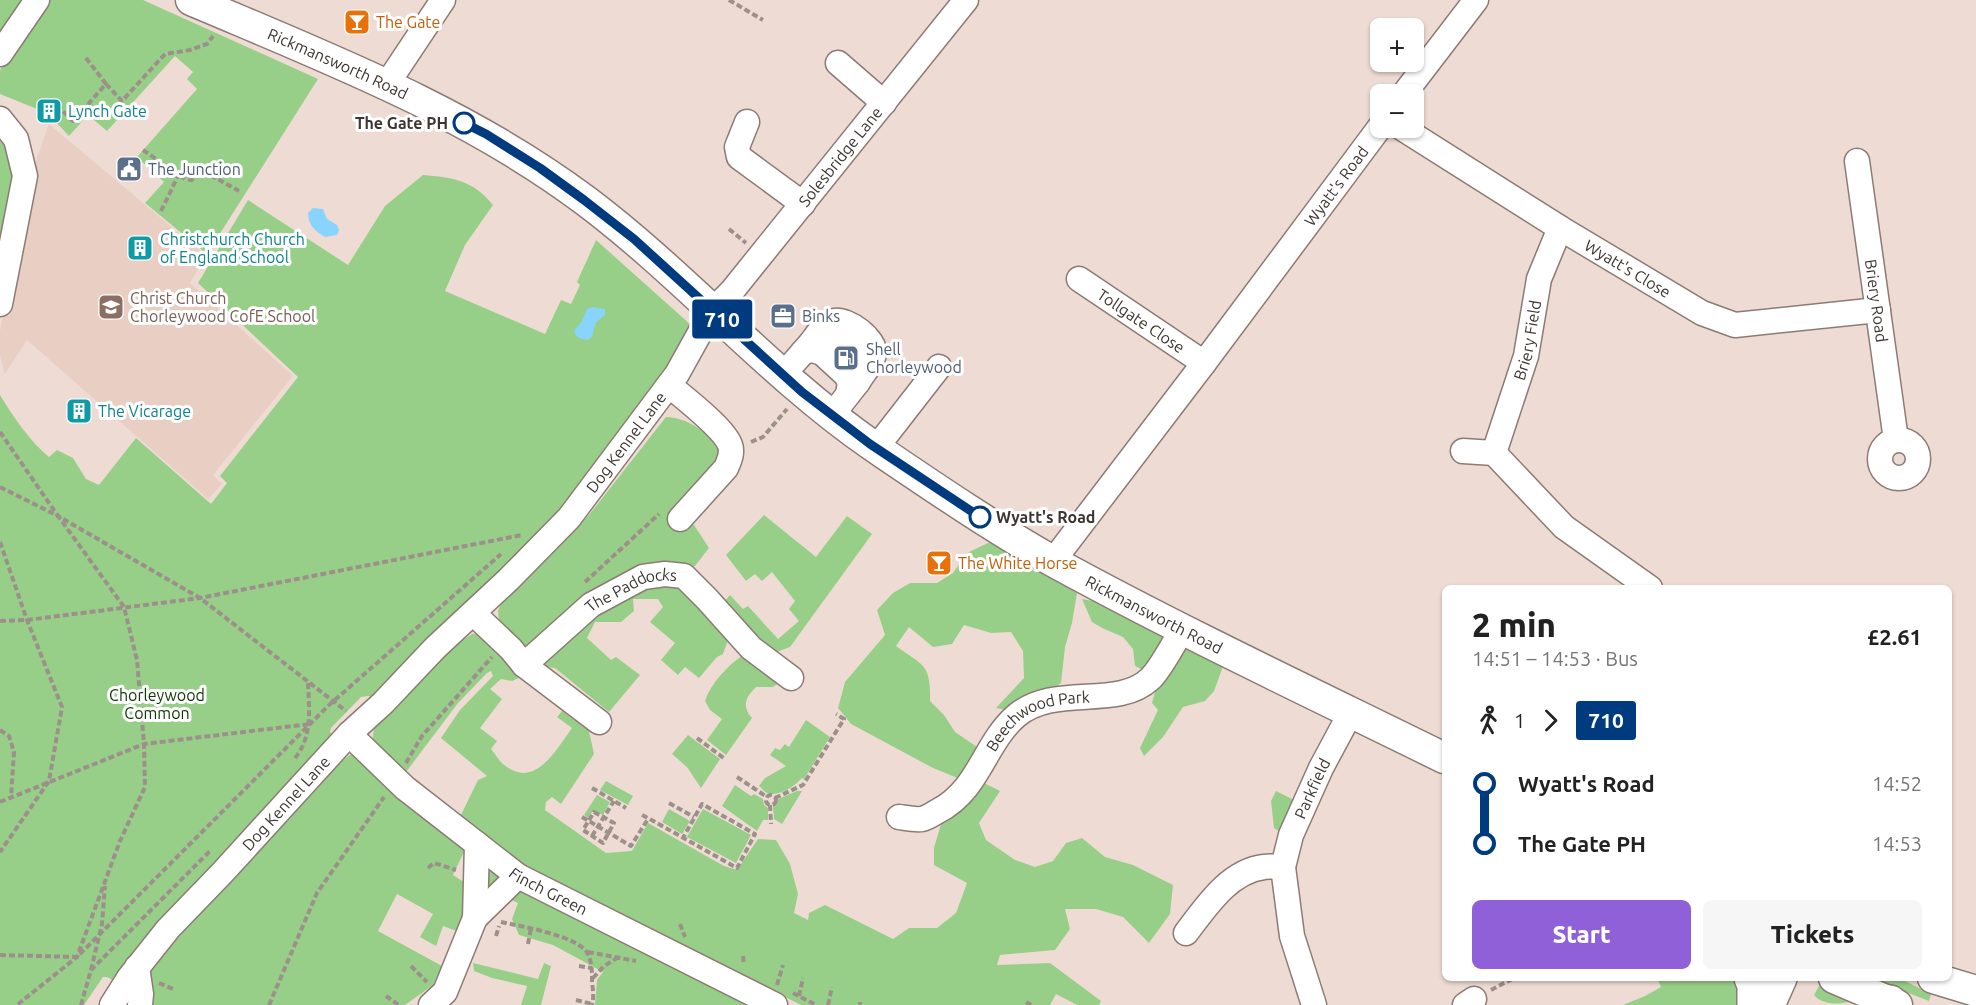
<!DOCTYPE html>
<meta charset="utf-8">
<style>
body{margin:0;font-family:Ubuntu,sans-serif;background:#f6f6f6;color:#222;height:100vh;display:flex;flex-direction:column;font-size:22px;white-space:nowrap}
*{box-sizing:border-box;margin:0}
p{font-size:20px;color:#767676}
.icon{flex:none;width:33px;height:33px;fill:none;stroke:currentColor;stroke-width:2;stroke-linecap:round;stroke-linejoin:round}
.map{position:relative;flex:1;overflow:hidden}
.side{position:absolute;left:1442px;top:585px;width:510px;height:396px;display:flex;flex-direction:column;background:#fff;border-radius:9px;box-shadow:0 2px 4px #0004}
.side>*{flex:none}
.badge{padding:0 12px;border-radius:4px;font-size:21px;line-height:39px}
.tools{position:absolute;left:1370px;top:18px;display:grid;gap:12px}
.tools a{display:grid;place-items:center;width:54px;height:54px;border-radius:9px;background:#fff;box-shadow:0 2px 4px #0004;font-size:30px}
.map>.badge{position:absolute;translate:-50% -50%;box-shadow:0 0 0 3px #fff}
.legs{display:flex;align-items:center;gap:9px;height:66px;padding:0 30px;font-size:20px}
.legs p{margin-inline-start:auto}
.head{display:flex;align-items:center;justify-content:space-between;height:102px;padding:0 30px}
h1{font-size:33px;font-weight:800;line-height:45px}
.button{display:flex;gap:12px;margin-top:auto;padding:12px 30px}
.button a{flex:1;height:69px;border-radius:9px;background:#9060d9;color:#fff;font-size:24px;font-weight:800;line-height:69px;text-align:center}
.button a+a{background:#f6f6f6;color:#222}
ul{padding:0 30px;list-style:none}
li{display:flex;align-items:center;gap:21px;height:60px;font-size:22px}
li i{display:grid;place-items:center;width:9px;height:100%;margin:0 8px;background:currentColor}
li i::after{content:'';width:15px;height:15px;margin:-8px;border:4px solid;border-radius:50%;background:#fff}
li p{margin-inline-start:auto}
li:first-child i{background:linear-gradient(#0000 50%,currentColor 0)}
li:last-child i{background:linear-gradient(currentColor 50%,#0000 0)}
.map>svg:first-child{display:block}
.built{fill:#e8cec3}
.green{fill:#97cf89}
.water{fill:#88d4fd}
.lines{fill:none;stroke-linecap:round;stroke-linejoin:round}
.minor-casing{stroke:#8c7b74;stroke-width:27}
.major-casing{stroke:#8c7b74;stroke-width:33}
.highway-casing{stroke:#8c7b74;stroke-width:36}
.path{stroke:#9d908b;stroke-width:4;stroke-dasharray:6 3;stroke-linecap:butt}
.minor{stroke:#fff;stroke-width:24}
.major{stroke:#fff;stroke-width:30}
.highway{stroke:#fff;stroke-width:33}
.line-1-casing{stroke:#fff;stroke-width:14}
.line-1{stroke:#003b80;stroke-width:9}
.stop-1-dot{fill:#fff;stroke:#003b80;stroke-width:3}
.labels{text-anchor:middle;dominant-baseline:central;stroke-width:6;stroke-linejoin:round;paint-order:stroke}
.food-label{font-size:16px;fill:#c56008;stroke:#fff;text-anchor:start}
.street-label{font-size:16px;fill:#3c3532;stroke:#fff}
.culture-label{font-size:16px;fill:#0d838f;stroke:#fff;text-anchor:start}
.stop-label{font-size:16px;font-weight:bold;fill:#3c3532;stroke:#fff;text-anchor:end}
.service-label{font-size:16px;fill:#4e5e75;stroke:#fff;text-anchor:start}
.education-label{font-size:16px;fill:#785e54;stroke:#fff;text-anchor:start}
.park-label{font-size:16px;fill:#0f3704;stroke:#fff}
</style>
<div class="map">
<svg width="1976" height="1005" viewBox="0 0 1976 1005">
<rect width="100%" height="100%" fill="#eedcd4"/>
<path class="built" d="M 49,124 L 206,256 L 190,283 L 293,376 L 213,475 L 222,484 L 208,499 L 27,340 L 5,374 L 0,355 L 0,331 L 28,183 Z"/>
<g class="green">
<path d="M 0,0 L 27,0 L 0,41 Z"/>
<path d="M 46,0 L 143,0 L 318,79 L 207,254 L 145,203 L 164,182 L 137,157 L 197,89 L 187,79 L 193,72 L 175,56 L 107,131 L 88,115 L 69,136 L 52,118 L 56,111 L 47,105 L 42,111 L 0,94 L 0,70 Z"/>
<path d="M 0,131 L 15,165 L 0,280 Z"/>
<path d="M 423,175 C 453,177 474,181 493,205 L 465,245 L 445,291 L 545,334 L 561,300 L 571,304 L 580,285 L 577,282 L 596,240 L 691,325 L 667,371 L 557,520 L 374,700 L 369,696 L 361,697 L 331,728 L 330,732 L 337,740 L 114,981 L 107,977 L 103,977 L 84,1005 L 0,1005 L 0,395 C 14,418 29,440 49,457 L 57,450 L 73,458 L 86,479 L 99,485 L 136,438 L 211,504 L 227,483 L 220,476 L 298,377 L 198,283 L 248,200 L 348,265 L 385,206 Z"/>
<path d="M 666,417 C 687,417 712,434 722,453 L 719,465 L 681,506 L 666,516 L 675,514 L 694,525 L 709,548 L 695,566 L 681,572 L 678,586 L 728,640 L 723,654 L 717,657 L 699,678 L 685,667 L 678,675 L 661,660 L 675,643 L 650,622 L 663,607 L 658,599 L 633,599 L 634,611 L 621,622 L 595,622 L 587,638 L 611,660 L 616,657 L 640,675 L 609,712 L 555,668 L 540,666 L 530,673 L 512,681 L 501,679 L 490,689 L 502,699 L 480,728 L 497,741 L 491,749 C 495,753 498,760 503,764 C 534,791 556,750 572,728 L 557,717 L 562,711 L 589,731 L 594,754 L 561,804 L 552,797 L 546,802 L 545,810 L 606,853 L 632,851 L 648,823 L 724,866 L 737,870 L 758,839 L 776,840 L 790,864 L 798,894 L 794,913 L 808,920 L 809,913 L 825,905 L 893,939 L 909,928 L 937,928 L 956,913 L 967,883 L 934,865 L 934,848 L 941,824 L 964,806 L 980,781 L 1000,791 L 979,823 L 986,840 L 1015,860 L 1035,867 L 1053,861 L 1066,843 L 1082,838 L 1105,857 L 1133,865 L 1173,885 L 1170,914 L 1149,943 L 1123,917 L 1096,909 L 1065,909 L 1070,929 L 1055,950 L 1000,955 L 997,965 L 1050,963 L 1101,1001 L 1099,1005 L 1077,1005 L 1056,994 L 1050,1005 L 801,1005 L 738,973 L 691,958 L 521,869 L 459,819 L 478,780 L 487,776 L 441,738 L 460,710 L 493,676 L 491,671 L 487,673 L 458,703 L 406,772 L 396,766 L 372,745 L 374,728 L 435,665 L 460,642 L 472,634 L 479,633 L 499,621 L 498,611 L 501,603 L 589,515 Z"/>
<path d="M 764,515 L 816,557 L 847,516 L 872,534 L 790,647 L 774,653 L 755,637 L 724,602 L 730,595 L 743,609 L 748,606 L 778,639 L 799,621 L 789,609 L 795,601 L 772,572 L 762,581 L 755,574 L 746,581 L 726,555 Z"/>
<path d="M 990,542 L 1077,593 L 1072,623 L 1065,647 L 1061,683 L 1049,692 L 1011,711 L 996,708 L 1024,678 L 1023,651 L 1011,632 L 991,633 L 964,625 L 952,644 L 933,647 L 909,627 L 896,646 C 923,666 931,663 930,701 L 944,715 L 955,732 L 980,749 L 965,781 L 933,768 L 851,724 L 838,708 L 845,682 L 885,635 L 877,610 L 893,593 L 910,583 L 937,583 L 953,573 L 967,553 Z"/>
<path d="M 1082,599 L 1099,602 L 1121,616 L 1164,637 L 1183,636 L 1220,654 L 1222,669 L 1214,691 L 1205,701 L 1183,707 L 1163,737 L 1144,756 L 1140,748 L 1158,710 L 1152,703 L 1157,684 L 1149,673 L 1135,666 L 1133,649 L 1123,637 L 1102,628 L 1092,622 Z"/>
<path d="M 743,655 L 785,678 L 773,687 L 756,687 C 746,697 741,706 752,718 L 726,755 L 707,740 L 722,719 L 710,710 L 705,701 C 711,683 727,666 743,655 Z"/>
<path d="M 806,720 L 830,737 L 804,779 L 802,778 C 794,787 779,797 767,793 C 764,792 762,788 759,786 L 765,778 L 786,766 L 770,755 L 775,748 L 780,750 L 785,744 L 789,747 Z"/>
<path d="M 688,735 L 720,759 L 701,788 L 687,767 L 672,754 Z"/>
<path d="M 356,753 L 469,841 L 453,875 L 473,888 L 462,933 L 443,926 L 436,946 L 420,937 L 433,914 L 397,894 L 378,931 L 442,966 L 433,985 L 405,1005 L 124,1005 L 141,981 L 184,931 L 343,760 L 350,755 Z"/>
<path d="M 606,781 L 633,796 L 628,805 L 600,790 Z"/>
<path d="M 735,785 L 751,796 L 754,794 L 763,799 L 764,805 L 768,808 L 768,820 L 763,820 L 757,831 L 722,806 Z"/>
<path d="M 797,791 L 802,791 L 782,824 L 774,819 L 773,807 L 777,804 L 778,799 Z"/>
<path d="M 1276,791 L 1294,800 L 1279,831 L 1274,828 L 1271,801 Z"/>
<path d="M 597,795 L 610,802 L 603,815 L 593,811 L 588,818 L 584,815 Z"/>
<path d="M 669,809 L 690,821 L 682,834 L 662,822 Z"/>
<path d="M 703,809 L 751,835 L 736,863 L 687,837 Z"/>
<path d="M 489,861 L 764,1005 L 595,1005 L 597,980 L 603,972 L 553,945 L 519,935 L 512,919 L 518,903 L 484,888 Z"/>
<path d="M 473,963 L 538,979 L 544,963 L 551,966 L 541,1005 L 521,1005 L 527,986 L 492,978 L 474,971 Z"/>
<path d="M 1657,978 L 1739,978 L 1744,1005 L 1623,1005 L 1645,996 L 1661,987 Z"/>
<path d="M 1869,978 L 1899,978 L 1931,994 L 1929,1001 Z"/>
<path d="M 1819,986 L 1850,999 L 1852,1001 C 1840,1005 1822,1005 1814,995 Z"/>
</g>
<g class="water">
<path d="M 313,208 L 323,209 L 327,219 L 337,225 L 339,230 L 337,235 L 325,237 C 315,231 308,225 308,213 Z"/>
<path d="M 592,307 L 605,309 L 605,315 L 596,322 L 592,336 L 588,340 C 581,339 576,338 574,331 L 582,321 L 587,309 Z"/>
</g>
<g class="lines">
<g class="minor-casing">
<g id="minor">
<path d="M 0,54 L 37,0"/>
<path d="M 838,63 L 884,103"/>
<path d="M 387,84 L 443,0"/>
<path d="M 1404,94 L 1476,0"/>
<path d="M 0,119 L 16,139 L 25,176 L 0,304"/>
<path d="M 747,122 L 737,147 L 739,157 L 803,204"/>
<path id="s1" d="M 1402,128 L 1560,228 L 1702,313 L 1735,325 L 1878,310"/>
<path id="s2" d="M 1857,161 L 1896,440"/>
<path id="s3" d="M 1079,279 L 1204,363"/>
<path d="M 811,343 C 817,335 824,323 834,321 C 848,318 876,340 874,353 C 873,363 863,373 858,382"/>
<path d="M 803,352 L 813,350 L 822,353 L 846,375 L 850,383 L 848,394"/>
<path d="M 783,375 L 811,343 L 820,337 L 831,337 L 855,354 L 860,367 L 858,382 L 832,415"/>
<path d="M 669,385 C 684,398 724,428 730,445 C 733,453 729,461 726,468 L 680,519"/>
<circle cx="1899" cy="459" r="19"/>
<path d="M 876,448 L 939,367"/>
<path d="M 1463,451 L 1494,453 L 1564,527 L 1650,588"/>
<path id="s4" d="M 1494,453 L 1526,356 L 1539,279 L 1560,228"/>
<path id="s5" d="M 1053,561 L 1204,363 L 1380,127"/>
<path d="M 473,613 L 511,649 L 524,665 L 599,722"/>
<path id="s6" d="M 524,665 L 591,605 L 643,577 L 665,574 L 684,576 L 707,599 L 751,648 L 791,678"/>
<path id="s7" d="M 349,734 L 405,788 L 518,876 L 775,1005"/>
<path id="s8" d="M 899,817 C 906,818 915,820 922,819 C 927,818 933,814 938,811 C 979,790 984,744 1016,716 C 1055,683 1117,710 1150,679 C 1161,669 1174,642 1183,629"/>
<path d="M 475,918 L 518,876"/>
<path d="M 1186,933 C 1206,907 1229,871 1264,867 C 1270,866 1277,867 1283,867"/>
<path d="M 137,967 L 141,994 L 140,1005"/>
<path id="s9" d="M 112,1005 L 129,978 L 168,929 L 223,872 L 349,734 L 383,703 L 435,648 L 508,580 L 569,518 L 677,374 L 712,311 L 732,291 L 966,0"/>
<path d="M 431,1005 L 445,992 L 475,918 L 477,844"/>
<path id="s10" d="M 1314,1005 L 1292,936 L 1283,867 L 1291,835 L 1321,768 L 1351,712"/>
<path d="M 1465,1005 L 1474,999"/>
</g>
</g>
<g class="major-casing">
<g id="major">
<path id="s11" d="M 191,0 C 327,58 466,111 586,201 C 687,277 769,374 873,446 C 932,486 992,527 1054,562 C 1182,632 1314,694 1444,758"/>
<path d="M 1834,978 L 1897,1005"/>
<path d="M 1933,978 L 1976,991"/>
</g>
</g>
<g class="highway-casing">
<g id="highway">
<path d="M 1751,978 L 1754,985 L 1754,1005"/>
<path d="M 1768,1005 L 1780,978"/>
<path d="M 1878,1005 L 1890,1002"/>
</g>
</g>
<g class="path">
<path d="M 729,0 L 763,20"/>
<path d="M 106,84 L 122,101 L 165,54 L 190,50 L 207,44 L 213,36"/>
<path d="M 57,105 L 73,121 L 106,84 L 86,58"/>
<path d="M 143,150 L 185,179 L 192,180 L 203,171 L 239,191"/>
<path d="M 161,211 L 179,174"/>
<path d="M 729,229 L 746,243"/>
<path d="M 0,432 L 58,516 L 200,598 L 346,711"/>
<path d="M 751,442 L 763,437 L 787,409"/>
<path d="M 0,487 L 58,516 L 124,607 L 137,660 L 144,744 L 145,787 L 120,841 L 77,957 L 17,1005"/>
<path d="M 0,542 L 27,620 L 62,707 L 49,781 L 0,852"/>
<path d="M 585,582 L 659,514"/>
<path d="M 0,621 L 27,620 L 200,598 L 522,535"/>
<path d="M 0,730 L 9,736 L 14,752 L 11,797"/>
<path d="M 697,738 L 725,759"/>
<path d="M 1948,738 L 1948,744"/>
<path d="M 295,758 C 313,736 309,709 308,682"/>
<path d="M 406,763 L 422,736 L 492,657"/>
<path d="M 737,777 L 767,797"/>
<path d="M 592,788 L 626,808"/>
<circle cx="771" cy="800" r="5"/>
<path d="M 775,798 L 803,785 L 844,719 L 836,714"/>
<path d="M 0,802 L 144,744 L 310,724"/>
<path d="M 669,803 L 694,817"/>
<path d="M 770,805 L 771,824"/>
<path d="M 594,812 L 614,823 L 603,843 L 583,830 Z"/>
<path d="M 642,815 L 648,818 L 737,868 L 755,834 L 702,804 L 683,838"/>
<path d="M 582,817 L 631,846 L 648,819"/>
<path d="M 592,836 L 614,801"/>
<path d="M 428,868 L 434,863 L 456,870"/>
<path d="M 501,922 C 520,926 579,936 588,954 C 592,963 592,972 592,982 C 593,990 594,997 592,1005"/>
<path d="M 680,924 L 685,937"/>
<path d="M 496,936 L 499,926"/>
<path d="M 528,944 L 531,928"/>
<path d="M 588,952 L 636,961"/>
<path d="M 0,955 L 77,957 L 328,706 L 501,554"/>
<path d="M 743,956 L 744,965"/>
<path d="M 411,966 L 427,982"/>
<path d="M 579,966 L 592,968"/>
<path d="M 91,970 L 102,924 L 105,886"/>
<path d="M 593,978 L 604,966 L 617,958"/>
<path d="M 159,983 L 173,989"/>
<path d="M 777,985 L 783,965"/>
<path d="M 1491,990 L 1514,978"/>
<path d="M 793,993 L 816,1005"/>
<path d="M 386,996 L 399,1005"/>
<path d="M 799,996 L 803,978"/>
<path d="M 576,1000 L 592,1004"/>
<path d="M 1026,1002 L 1031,1005"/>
<path d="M 81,1005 L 91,970 L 211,850"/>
<path d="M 269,1005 L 317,893 L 384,797"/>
<path d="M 828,1005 L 832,987"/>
<path d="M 860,1005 L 860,1002"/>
</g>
<use href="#minor" class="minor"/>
<use href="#major" class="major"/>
<use href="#highway" class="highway"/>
</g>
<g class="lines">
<g class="line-1-casing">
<path id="line-1" d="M 464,123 L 486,134 L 540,168 L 584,200 L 634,239 L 802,392 L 870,444 L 980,517"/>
</g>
<use href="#line-1" class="line-1"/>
</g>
<defs>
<g id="bar-square" transform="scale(1.35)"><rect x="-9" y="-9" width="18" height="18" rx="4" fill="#e8710a" stroke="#fff"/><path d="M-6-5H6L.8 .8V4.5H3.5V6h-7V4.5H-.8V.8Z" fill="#fff"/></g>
<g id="building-square" transform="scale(1.35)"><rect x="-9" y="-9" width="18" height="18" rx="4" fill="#0f9aa8" stroke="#fff"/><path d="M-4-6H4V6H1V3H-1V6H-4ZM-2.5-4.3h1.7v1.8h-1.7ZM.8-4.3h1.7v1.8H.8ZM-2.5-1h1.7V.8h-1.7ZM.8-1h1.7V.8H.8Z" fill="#fff"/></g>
<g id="civic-square" transform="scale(1.35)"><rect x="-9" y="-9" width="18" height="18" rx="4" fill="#5c6f8a" stroke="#fff"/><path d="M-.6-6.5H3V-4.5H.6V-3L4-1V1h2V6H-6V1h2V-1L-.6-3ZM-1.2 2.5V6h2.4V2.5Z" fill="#fff"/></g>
<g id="school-square" transform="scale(1.35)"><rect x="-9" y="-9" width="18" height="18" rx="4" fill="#8d6e63" stroke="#fff"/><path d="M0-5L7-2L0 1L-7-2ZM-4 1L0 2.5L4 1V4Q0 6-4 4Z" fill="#fff"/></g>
<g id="office-square" transform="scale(1.35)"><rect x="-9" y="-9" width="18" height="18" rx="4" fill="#5c6f8a" stroke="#fff"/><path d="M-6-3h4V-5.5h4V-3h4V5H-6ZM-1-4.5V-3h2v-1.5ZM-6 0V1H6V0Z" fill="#fff"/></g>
<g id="fuel-square" transform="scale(1.35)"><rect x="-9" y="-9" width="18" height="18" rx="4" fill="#5c6f8a" stroke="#fff"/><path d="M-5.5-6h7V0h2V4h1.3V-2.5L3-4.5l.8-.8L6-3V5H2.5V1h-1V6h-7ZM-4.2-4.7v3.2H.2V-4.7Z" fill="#fff"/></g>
</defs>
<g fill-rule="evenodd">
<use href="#bar-square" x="357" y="22"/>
<use href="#building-square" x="49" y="111"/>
<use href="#civic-square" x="129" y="169"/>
<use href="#building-square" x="140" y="248"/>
<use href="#school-square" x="111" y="307"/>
<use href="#office-square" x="783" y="316"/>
<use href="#fuel-square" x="846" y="358"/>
<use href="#building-square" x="79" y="411"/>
<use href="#bar-square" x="939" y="563"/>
</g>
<g class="stop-1-dot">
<circle cx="464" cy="123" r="10"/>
<circle cx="980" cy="517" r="10"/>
</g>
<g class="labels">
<g class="food-label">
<text x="376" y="22">The Gate</text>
<text x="958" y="563">The White Horse</text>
</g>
<g class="street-label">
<text stroke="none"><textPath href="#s11" startOffset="160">Rickmansworth Road</textPath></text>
<text stroke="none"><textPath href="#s9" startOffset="1122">Solesbridge Lane</textPath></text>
<text stroke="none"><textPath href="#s5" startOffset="470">Wyatt's Road</textPath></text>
<text stroke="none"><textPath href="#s1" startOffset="266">Wyatt's Close</textPath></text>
<text stroke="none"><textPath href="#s2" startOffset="141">Briery Road</textPath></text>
<text stroke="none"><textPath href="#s3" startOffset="75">Tollgate Close</textPath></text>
<text stroke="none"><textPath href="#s4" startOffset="118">Briery Field</textPath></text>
<text stroke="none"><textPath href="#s9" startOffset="764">Dog Kennel Lane</textPath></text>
<text stroke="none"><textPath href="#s6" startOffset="134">The Paddocks</textPath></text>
<text stroke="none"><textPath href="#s11" startOffset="1150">Rickmansworth Road</textPath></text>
<text stroke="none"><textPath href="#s8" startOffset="183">Beechwood Park</textPath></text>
<text stroke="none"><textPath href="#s10" startOffset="226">Parkfield</textPath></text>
<text stroke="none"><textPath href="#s9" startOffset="267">Dog Kennel Lane</textPath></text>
<text stroke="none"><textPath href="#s7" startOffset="255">Finch Green</textPath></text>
</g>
<g class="culture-label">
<text x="68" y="111">Lynch Gate</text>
<text x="160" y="239">Christchurch Church<tspan x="160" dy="18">of England School</tspan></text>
<text x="98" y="411">The Vicarage</text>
</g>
<g class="stop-label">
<text x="448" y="123">The Gate PH</text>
<text x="996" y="517" text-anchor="start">Wyatt's Road</text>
</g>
<g class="service-label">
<text x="148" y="169">The Junction</text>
<text x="802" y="316">Binks</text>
<text x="866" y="349">Shell<tspan x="866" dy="18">Chorleywood</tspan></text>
</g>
<g class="education-label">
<text x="130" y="298">Christ Church<tspan x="130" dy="18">Chorleywood CofE School</tspan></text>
</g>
<g class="park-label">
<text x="157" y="695">Chorleywood<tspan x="157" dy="18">Common</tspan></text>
</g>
</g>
</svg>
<div class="tools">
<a>+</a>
<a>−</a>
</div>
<b class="badge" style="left:722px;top:319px;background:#003b80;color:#fff">710</b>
<section class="side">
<div class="head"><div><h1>2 min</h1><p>14:51 – 14:53 · Bus</p></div><b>£2.61</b></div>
<div class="legs"><svg class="icon" aria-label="walk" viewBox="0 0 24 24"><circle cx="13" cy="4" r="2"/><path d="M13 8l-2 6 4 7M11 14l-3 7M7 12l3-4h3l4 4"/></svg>1<svg class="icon" aria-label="forward" viewBox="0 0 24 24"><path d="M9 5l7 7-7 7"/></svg><b class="badge" style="background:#003b80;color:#fff">710</b></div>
<ul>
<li><i style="color:#003b80"></i><b>Wyatt's Road</b><p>14:52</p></li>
<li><i style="color:#003b80"></i><b>The Gate PH</b><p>14:53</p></li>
</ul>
<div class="button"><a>Start</a><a>Tickets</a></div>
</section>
</div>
